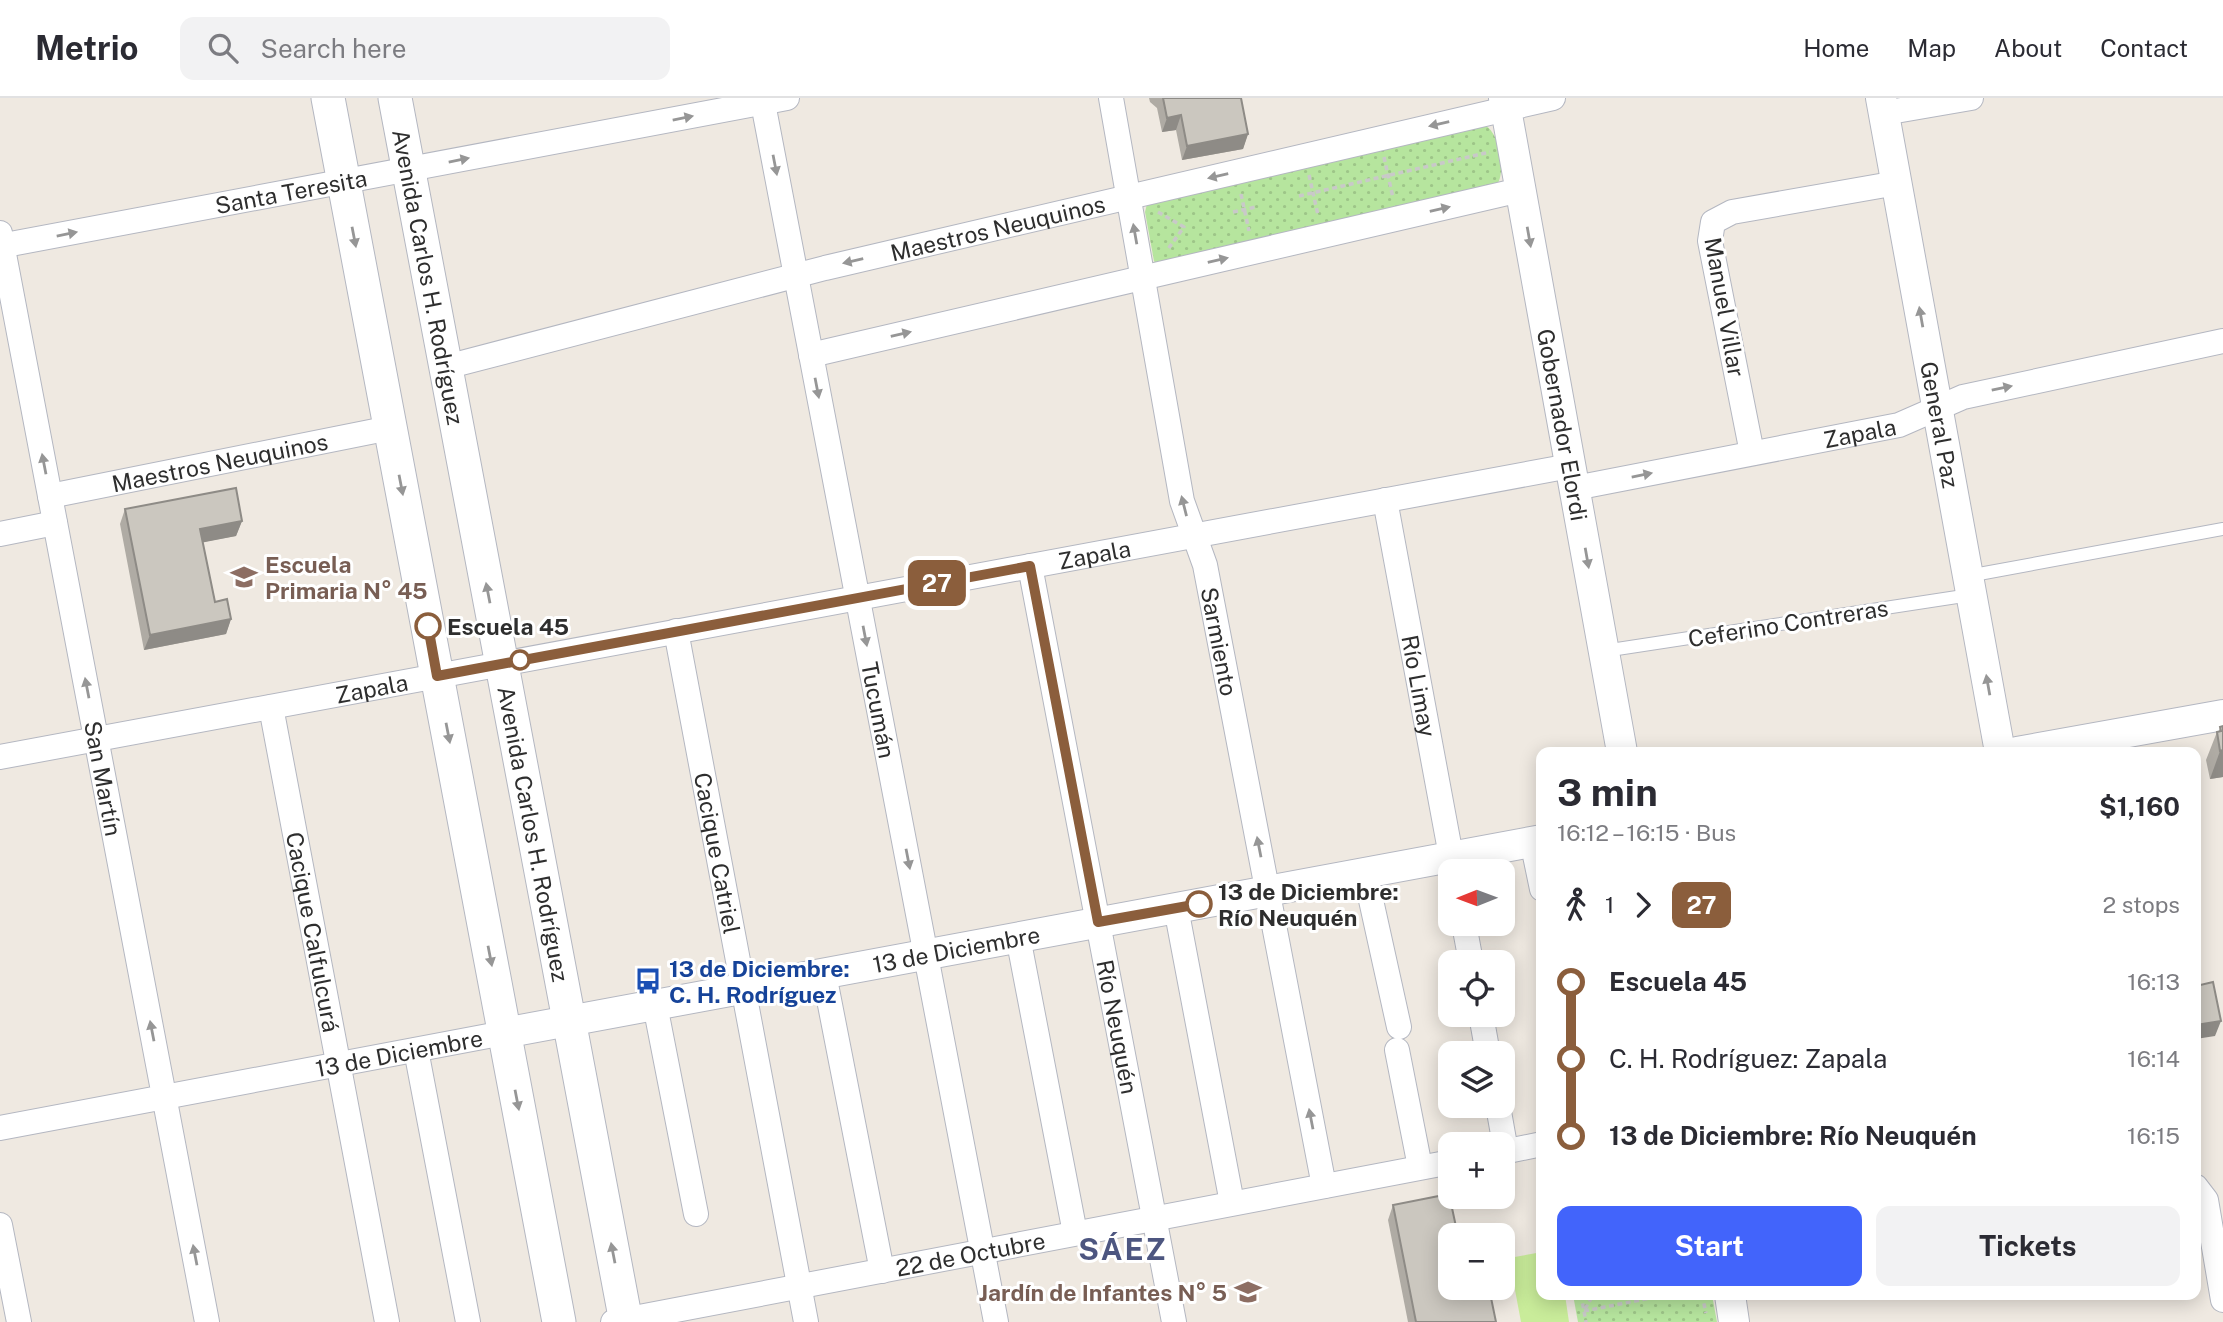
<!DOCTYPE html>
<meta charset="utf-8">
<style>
body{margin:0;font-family:"Public Sans",sans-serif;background:#f2f2f3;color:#2b2b33;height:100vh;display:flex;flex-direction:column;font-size:26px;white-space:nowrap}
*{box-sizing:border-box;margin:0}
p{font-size:23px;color:#7c7c81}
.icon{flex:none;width:38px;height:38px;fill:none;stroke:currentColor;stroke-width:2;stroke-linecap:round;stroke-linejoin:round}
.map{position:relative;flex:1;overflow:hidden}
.details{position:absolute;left:1536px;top:649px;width:665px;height:553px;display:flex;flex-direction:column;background:#fff;border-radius:14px;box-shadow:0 4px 18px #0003}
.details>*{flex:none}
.badge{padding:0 14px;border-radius:10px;font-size:24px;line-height:46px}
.needle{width:46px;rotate:269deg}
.buttons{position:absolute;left:1438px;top:761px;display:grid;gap:14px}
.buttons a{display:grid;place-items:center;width:77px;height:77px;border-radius:14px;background:#fff;box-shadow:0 4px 18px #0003;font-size:35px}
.map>.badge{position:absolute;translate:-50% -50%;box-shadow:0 0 0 4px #fff}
.legs{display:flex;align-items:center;gap:10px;height:77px;padding:0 21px;font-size:23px}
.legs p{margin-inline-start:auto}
.summary{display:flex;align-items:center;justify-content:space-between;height:119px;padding:0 21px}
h1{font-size:38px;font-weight:700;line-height:52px}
.primary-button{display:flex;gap:14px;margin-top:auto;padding:14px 21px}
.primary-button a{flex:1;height:80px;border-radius:14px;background:#4264fb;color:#fff;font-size:28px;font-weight:700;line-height:80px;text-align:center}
.primary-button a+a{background:#f2f2f3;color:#2b2b33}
ul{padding:0 21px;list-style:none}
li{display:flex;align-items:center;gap:24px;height:77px;font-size:26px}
li i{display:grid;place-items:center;width:10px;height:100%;margin:0 9px;background:currentColor}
li i::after{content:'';width:18px;height:18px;margin:-9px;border:5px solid;border-radius:50%;background:#fff}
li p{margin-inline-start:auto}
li:first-child i{background:linear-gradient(#0000 50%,currentColor 0)}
li:last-child i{background:linear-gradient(currentColor 50%,#0000 0)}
header{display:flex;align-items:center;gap:42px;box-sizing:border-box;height:98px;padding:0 35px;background:#fff;border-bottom:2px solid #e1e1e2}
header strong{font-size:33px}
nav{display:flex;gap:38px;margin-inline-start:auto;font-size:24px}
.search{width:490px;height:63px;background:#f2f2f3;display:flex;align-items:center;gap:18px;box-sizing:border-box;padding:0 24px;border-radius:14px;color:#7c7c81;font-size:26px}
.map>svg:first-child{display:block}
.grass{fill:url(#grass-dots)}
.pitch{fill:#c9ec9a}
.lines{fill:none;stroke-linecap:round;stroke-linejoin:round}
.service-casing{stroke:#b4b7c1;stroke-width:14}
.minor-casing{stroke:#b4b7c1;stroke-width:26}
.tertiary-casing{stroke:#b4b7c1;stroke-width:32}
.secondary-casing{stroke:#b4b7c1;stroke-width:35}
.path{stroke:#c9c9c9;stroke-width:3.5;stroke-dasharray:5 3.5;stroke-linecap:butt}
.service{stroke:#fff;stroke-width:12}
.minor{stroke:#fff;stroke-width:24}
.tertiary{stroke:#fff;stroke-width:30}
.secondary{stroke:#fff;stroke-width:33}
.wall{fill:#afaba4}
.shaded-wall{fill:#8e8b86}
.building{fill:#cbc7bf;stroke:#8e8b86;stroke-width:2}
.oneway{fill:#969696}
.line-1-casing{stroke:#fff;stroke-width:16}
.line-1{stroke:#8b5e3c;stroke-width:10}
.stop-1-dot{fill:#fff;stroke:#8b5e3c;stroke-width:3.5}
.labels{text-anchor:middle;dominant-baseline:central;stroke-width:6;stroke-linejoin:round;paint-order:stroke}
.street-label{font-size:23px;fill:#2e2e2e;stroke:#fff}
.education-label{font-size:23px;font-weight:bold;fill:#785e54;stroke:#fff;text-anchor:start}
.stop-label{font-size:23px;font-weight:bold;fill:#2e2e2e;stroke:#fff;text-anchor:start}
.transit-label{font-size:23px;font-weight:bold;fill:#164399;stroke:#fff;text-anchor:start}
.district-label{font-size:30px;font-weight:bold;letter-spacing:2px;fill:#4d5680;stroke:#fff}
</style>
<header>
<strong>Metrio</strong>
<div class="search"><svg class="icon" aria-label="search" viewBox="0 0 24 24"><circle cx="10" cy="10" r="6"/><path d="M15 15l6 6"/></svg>Search here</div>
<nav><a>Home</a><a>Map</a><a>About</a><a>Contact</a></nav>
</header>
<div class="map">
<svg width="2223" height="1224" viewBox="0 0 2223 1224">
<defs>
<pattern id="grass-dots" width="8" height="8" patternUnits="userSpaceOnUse" patternTransform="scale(1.75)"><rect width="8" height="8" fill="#b6e59e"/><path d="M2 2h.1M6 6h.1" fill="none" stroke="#9dc588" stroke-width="1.8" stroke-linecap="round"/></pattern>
</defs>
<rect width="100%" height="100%" fill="#efe9e1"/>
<g class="grass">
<path d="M 1486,28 C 1500,37 1506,73 1497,87 L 1156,166 L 1154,163 L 1145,114 L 1147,106 Z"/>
<path d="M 1573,1197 L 1712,1197 L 1717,1224 L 1578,1224 Z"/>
</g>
<path class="pitch" d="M 1542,1154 L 1542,1197 L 1565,1197 L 1569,1224 L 1521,1224 L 1509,1160 Z"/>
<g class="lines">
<g class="service-casing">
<g id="service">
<path d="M 1968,478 L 2223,431"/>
<path d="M 1604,553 L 1970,497"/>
</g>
</g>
<g class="minor-casing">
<g id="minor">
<path id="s1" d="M 762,0 L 996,1224"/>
<path id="s2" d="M 1111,0 L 1182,403 L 1205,467 L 1324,1088"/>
<path d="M 1884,15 L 1971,0"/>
<path id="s3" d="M 0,135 L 207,1224"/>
<path id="s4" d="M 0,148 L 787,0"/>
<path d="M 811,257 L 1520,92"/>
<path id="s5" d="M 446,269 L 825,170 L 1553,0"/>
<path d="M 1752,355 L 1710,143 L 1713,124 L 1732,114 L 1897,85"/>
<path id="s6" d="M 1575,390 L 1899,327 L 1963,299 L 2223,243"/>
<path id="s7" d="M 50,398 L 390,330"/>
<path id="s8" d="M 1385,402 L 1454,774"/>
<path d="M 0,436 L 55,425"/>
<path id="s9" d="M 1030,468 L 1174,1224"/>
<path id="s10" d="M 676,533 L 806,1224"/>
<path id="s11" d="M 271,609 L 387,1224"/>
<path id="s12" d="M 0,659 L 1570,368"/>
<path d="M 1532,743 L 1542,791"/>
<path d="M 1365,775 L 1399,929"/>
<path d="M 1176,810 L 1232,1105"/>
<path d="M 1464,826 L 1471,864"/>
<path d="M 1018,839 L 1075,1135"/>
<path d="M 824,876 L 882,1173"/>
<path d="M 655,907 L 696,1116"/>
<path d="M 1481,917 L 1488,956"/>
<path d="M 416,952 L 468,1224"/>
<path d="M 1397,952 L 1420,1069"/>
<path d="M 1498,1008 L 1506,1053"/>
<path id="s13" d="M 0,1030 L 504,935"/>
<path d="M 1503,1054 L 1542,1046"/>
<path d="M 2196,1089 L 2206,1102 L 2223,1202"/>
<path d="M 0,1127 L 19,1224"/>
<path id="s14" d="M 613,1224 L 1451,1064"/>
</g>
</g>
<g class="tertiary-casing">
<g id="tertiary">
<path id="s15" d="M 1504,0 L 1622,654"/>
<path id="s16" d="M 1881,0 L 2000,654"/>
<path d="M 2017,654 L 2223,617"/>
<path id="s17" d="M 504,935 L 1542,742"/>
<path d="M 1730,1197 L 1734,1224"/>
</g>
</g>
<g class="secondary-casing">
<g id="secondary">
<path d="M 328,0 L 559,1224"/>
<path id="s18" d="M 395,0 L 626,1224"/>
</g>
</g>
<g class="path">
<path d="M 1384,59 L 1393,100"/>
<path d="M 1309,77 L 1318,117"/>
<path d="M 1241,96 L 1249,133"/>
<path d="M 1299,98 L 1490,54"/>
<path d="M 1158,114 L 1184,129 L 1168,151"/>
<path d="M 1233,114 L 1256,109"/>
<path d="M 1581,1197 L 1586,1224"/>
<path d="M 1702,1197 L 1706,1215"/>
<path d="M 1585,1211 L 1593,1197"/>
<path d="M 1584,1213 L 1666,1197"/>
</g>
<use href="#service" class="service"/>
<use href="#minor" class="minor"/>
<use href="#tertiary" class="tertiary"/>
<use href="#secondary" class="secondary"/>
</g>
<g class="wall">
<path d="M 1149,0 L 1241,0 L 1248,36 L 1243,51 L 1182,62 L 1176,32 L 1162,34 L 1157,10 L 1150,4 Z"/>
<path d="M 125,411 L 242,423 L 236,438 L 203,444 L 215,504 L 231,521 L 226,536 L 144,552 L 120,426 Z"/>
<path d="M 2223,628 L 2223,679 L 2210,681 L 2206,662 L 2217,634 L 2219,633 L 2220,629 Z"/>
<path d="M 1393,1107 L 1451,1190 L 1496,1224 L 1408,1224 L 1388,1122 Z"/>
</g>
<g class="shaded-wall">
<path d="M 1181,17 L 1176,32 L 1162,34 L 1167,20 Z"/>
<path d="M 1248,36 L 1243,51 L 1182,62 L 1187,48 Z"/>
<path d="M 242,423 L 236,438 L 195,446 L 200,431 Z"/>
<path d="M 231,521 L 226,536 L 144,552 L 150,537 Z"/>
<path d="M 2223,652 L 2223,679 L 2210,681 L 2220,653 Z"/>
<path d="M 2221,923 L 2215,938 L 2196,941 L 2196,927 Z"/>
</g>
<g class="building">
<path d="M 1163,0 L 1241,0 L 1248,36 L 1187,48 L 1181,17 L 1167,20 Z"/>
<path d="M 236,390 L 242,423 L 200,431 L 215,504 L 227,501 L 231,521 L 150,537 L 125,411 Z"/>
<path d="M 2223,628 L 2223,652 L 2220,653 L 2217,634 L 2221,633 L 2220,629 Z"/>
<path d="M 2213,884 L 2221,923 L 2196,927 L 2196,888 Z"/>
<path d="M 1449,1096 L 1458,1138 L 1451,1138 L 1451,1190 L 1489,1190 L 1496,1224 L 1416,1224 L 1393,1107 Z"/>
</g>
<defs><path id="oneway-solid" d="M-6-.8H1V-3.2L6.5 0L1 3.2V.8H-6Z" transform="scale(1.75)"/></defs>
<g class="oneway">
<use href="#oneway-solid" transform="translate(683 20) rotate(-11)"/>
<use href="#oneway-solid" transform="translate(1439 26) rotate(167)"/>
<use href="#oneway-solid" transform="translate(459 62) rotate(-11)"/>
<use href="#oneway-solid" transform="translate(775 67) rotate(79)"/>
<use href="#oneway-solid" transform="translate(1218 78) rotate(167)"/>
<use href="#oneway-solid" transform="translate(1440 111) rotate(-13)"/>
<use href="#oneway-solid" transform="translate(67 136) rotate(-11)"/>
<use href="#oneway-solid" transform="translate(1135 136) rotate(-100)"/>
<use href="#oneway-solid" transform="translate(354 139) rotate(79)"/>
<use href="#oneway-solid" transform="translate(1529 139) rotate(80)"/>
<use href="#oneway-solid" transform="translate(1218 162) rotate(-13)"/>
<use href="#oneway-solid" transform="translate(853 163) rotate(167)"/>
<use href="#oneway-solid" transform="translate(1921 219) rotate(-100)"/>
<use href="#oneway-solid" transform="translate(901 236) rotate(-13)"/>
<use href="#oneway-solid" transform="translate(817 290) rotate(79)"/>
<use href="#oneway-solid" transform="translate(2002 290) rotate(-12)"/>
<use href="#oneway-solid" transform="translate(44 366) rotate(-101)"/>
<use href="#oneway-solid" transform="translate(1642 377) rotate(-11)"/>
<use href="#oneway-solid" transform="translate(401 387) rotate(79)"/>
<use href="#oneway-solid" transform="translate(1184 408) rotate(-104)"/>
<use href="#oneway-solid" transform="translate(1587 460) rotate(80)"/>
<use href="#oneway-solid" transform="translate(488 495) rotate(-101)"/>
<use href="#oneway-solid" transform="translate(865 538) rotate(79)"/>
<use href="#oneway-solid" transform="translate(1988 587) rotate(-100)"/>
<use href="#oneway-solid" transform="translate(87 590) rotate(-101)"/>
<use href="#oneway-solid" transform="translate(448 635) rotate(79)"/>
<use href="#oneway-solid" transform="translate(1259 749) rotate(-101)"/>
<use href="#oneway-solid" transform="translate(908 761) rotate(79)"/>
<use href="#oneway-solid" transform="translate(490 858) rotate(79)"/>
<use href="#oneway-solid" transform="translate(152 933) rotate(-101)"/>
<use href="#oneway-solid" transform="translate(517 1002) rotate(79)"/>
<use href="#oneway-solid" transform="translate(1311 1021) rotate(-101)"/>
<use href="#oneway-solid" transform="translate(613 1155) rotate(-101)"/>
<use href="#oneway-solid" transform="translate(195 1157) rotate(-101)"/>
</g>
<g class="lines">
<g class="line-1-casing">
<path id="line-1" d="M 428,528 L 437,578 L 1030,468 L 1098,824 L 1199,806"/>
</g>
<use href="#line-1" class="line-1"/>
</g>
<defs>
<g id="school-bare" transform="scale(2.1)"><path d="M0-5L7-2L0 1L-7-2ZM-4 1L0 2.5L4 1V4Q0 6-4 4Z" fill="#8d6e63" stroke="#fff" stroke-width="2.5" paint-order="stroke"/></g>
<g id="bus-bare" transform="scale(2.1)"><path d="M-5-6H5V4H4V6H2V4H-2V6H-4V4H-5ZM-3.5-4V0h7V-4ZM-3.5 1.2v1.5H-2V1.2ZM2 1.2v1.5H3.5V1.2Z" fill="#1a4fb4" stroke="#fff" stroke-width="2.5" paint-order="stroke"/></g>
</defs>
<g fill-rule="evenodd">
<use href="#school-bare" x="244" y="479"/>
<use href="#bus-bare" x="648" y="883"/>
<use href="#school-bare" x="1248" y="1194"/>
</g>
<g class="stop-1-dot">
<circle cx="428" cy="528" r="12"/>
<circle cx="520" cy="562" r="9"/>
<circle cx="1199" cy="806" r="12"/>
</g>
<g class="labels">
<g class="street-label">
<text stroke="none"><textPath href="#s4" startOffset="296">Santa Teresita</textPath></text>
<text stroke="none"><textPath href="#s5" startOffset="569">Maestros Neuquinos</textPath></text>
<text stroke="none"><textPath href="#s18" startOffset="182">Avenida Carlos H. Rodríguez</textPath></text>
<text transform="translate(1725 209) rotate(80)">Manuel Villar</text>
<text stroke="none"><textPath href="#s15" startOffset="332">Gobernador Elordi</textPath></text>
<text stroke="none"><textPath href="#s16" startOffset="332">General Paz</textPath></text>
<text stroke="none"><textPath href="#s6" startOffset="290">Zapala</textPath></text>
<text stroke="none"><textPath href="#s7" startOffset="173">Maestros Neuquinos</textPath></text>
<text stroke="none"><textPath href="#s12" startOffset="1113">Zapala</textPath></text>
<text transform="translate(1788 525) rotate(-9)">Ceferino Contreras</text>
<text stroke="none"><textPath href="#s2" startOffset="555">Sarmiento</textPath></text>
<text stroke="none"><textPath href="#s8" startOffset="189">Río Limay</textPath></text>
<text stroke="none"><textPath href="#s12" startOffset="378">Zapala</textPath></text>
<text stroke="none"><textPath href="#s1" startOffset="623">Tucumán</textPath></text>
<text stroke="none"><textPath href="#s3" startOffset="555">San Martín</textPath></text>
<text stroke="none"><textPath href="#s18" startOffset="749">Avenida Carlos H. Rodríguez</textPath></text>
<text stroke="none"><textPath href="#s10" startOffset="226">Cacique Catriel</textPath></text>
<text stroke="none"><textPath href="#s11" startOffset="229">Cacique Calfulcurá</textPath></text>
<text stroke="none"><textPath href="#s17" startOffset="460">13 de Diciembre</textPath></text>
<text stroke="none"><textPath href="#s9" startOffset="469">Río Neuquén</textPath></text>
<text stroke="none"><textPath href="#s13" startOffset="406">13 de Diciembre</textPath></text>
<text stroke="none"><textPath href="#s14" startOffset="364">22 de Octubre</textPath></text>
</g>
<g class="education-label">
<text x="265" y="466">Escuela<tspan x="265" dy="26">Primaria N° 45</tspan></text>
<text x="1227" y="1194" text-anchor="end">Jardín de Infantes N° 5</text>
</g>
<g class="stop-label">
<text x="447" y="528">Escuela 45</text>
<text x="1218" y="793">13 de Diciembre:<tspan x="1218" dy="26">Río Neuquén</tspan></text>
</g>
<g class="transit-label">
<text x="669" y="870">13 de Diciembre:<tspan x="669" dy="26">C. H. Rodríguez</tspan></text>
</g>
<g class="district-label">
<text x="1123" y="1151">SÁEZ</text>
</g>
</g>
</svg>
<div class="buttons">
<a><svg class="needle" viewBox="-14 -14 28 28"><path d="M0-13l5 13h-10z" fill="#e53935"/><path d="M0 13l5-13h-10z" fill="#7c7c81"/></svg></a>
<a><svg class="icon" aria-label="locate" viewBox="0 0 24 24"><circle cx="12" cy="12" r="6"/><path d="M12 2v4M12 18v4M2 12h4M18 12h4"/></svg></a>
<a><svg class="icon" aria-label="layers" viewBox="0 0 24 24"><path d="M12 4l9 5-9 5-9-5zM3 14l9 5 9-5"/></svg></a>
<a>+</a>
<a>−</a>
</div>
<b class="badge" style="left:937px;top:485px;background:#8b5e3c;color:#fff">27</b>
<section class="details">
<div class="summary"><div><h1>3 min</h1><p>16:12 – 16:15 · Bus</p></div><b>$1,160</b></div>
<div class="legs"><svg class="icon" aria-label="walk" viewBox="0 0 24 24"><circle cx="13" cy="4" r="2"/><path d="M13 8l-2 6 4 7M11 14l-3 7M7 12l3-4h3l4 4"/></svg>1<svg class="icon" aria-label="forward" viewBox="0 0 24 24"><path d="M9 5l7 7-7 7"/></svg><b class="badge" style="background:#8b5e3c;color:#fff">27</b><p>2 stops</p></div>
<ul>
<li><i style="color:#8b5e3c"></i><b>Escuela 45</b><p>16:13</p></li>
<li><i style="color:#8b5e3c"></i><span>C. H. Rodríguez: Zapala</span><p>16:14</p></li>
<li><i style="color:#8b5e3c"></i><b>13 de Diciembre: Río Neuquén</b><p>16:15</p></li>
</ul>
<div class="primary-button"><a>Start</a><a>Tickets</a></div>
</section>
</div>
